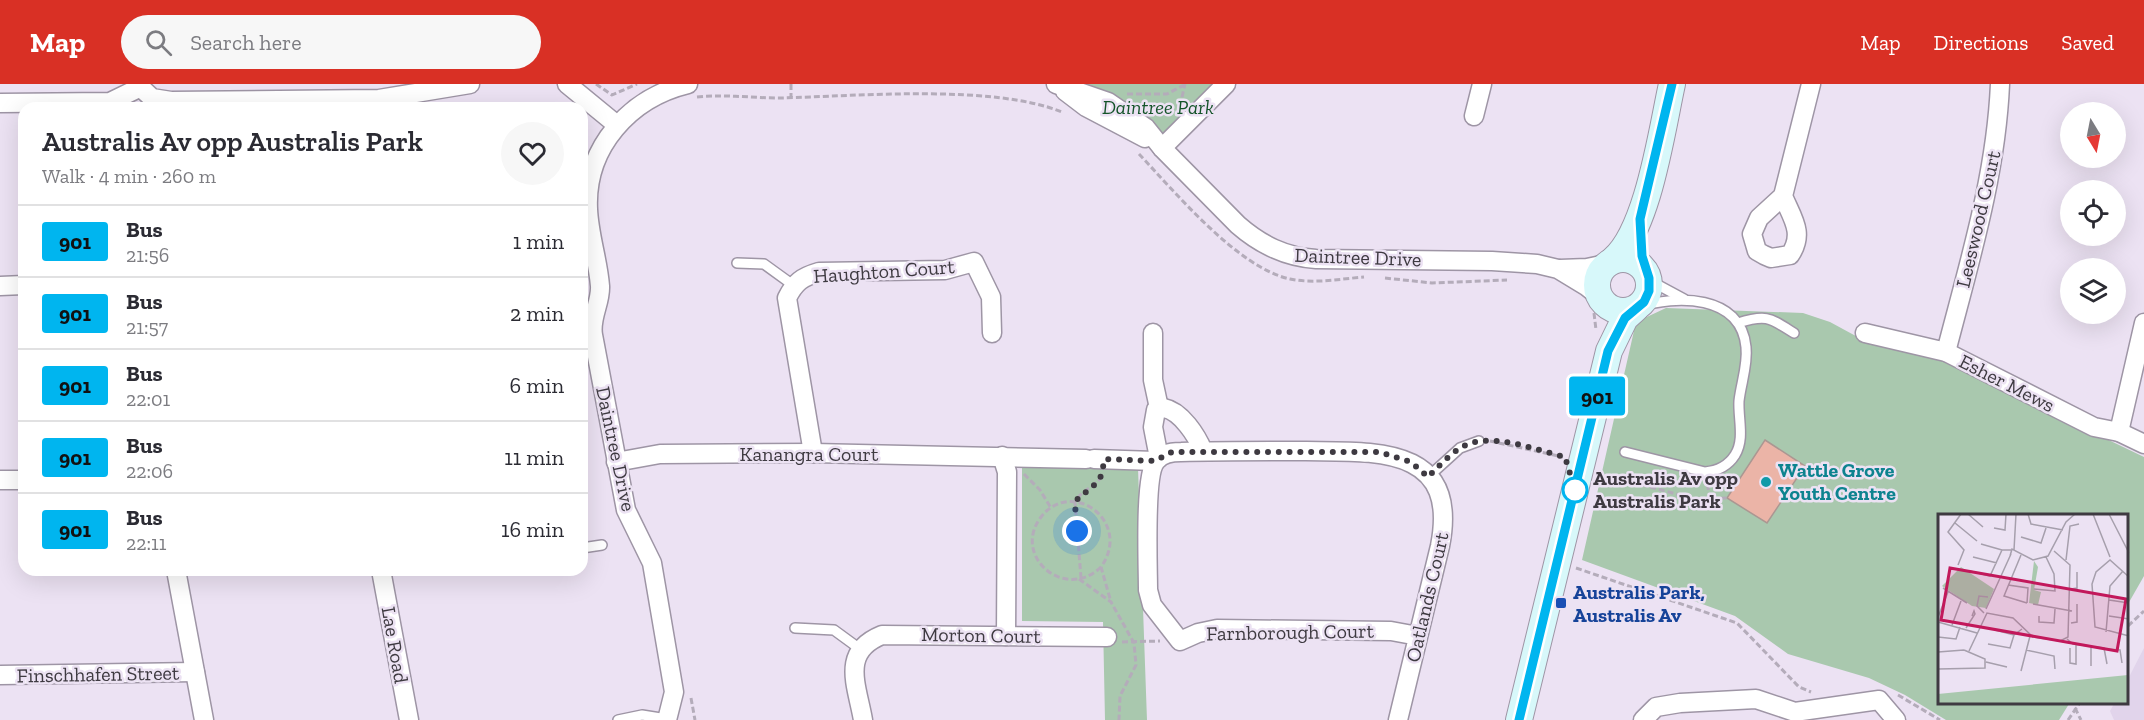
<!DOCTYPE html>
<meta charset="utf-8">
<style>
body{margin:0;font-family:"Zilla Slab",serif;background:#f7f7f7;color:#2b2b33;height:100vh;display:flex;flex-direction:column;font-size:22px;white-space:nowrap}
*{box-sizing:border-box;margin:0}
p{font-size:20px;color:#7c7c81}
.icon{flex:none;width:33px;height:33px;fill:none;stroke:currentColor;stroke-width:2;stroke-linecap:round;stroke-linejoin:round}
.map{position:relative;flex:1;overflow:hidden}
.side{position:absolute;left:18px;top:18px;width:570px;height:474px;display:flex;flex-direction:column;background:#fff;border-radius:18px;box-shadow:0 6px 24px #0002}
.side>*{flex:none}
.badge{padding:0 12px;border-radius:4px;font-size:21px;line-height:39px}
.needle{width:39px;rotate:170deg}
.tools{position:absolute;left:2060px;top:18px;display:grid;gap:12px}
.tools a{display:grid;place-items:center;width:66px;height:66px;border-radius:50%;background:#fff;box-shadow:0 6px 24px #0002;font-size:30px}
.you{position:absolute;width:30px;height:30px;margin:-15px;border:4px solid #fff;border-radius:50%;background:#1a73e8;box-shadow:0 0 0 9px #1a73e833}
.map>.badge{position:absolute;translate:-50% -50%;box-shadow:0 0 0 3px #fff}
.round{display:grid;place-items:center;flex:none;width:63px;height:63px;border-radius:32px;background:#f7f7f7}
.overview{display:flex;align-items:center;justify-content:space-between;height:102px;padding:0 24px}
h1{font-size:28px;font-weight:600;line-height:45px}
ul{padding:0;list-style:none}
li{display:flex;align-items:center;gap:18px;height:72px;padding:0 24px;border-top:2px solid #e1e1e2}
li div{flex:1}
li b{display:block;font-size:22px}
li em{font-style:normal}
li .badge{min-width:66px;font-weight:700;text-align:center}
header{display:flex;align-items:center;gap:36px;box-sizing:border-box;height:84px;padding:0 30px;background:#d93025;color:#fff}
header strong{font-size:28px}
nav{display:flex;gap:33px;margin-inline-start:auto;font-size:21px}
.search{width:420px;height:54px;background:#f7f7f7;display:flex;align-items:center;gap:15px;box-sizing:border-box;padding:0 21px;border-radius:33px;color:#7c7c81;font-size:22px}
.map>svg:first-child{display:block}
.built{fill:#e1d4eb}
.green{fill:#a9c8ae}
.building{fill:#ebb4a7;stroke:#ab9792;stroke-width:1.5}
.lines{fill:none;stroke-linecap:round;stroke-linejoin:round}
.lane-casing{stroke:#9e95a5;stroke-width:12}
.street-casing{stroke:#9e95a5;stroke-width:21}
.secondary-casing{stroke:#9e95a5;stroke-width:28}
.path{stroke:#b4acba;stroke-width:3;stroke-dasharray:6 3;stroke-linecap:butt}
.lane{stroke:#fff;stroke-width:9}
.street{stroke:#fff;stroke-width:18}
.secondary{stroke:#d7f8fa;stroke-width:26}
.line-casing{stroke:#fff;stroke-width:14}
.line{stroke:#00b5ef;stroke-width:9}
.walk{stroke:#3e3a41;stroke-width:6;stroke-dasharray:0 10.8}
.culture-dot{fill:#0f9aa8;stroke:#ece2f3;stroke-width:2}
.stop-dot{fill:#fff;stroke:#00b5ef;stroke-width:3}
.transit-dot{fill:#1a4fb4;stroke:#ece2f3;stroke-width:2}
.labels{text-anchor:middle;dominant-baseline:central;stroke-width:5;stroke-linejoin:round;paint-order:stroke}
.park-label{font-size:20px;font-style:italic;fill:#145429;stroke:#ece2f3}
.street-label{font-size:20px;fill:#3e3a41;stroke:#ece2f3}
.culture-label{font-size:20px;font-weight:bold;fill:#0d838f;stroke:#ece2f3;text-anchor:start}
.stop-label{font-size:20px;font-weight:bold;fill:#3e3a41;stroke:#ece2f3;text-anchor:start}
.transit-label{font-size:20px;font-weight:bold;fill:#164399;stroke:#ece2f3;text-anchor:start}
.inset-road{fill:none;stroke:#a69fac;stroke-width:1.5}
.view{fill:#c2185b;fill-opacity:0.15;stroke:#c2185b;stroke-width:3}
.inset-edge{fill:none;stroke:#3e3a41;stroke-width:3}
</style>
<header>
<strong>Map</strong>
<div class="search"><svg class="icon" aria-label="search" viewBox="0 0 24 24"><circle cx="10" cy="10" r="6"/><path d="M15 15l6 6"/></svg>Search here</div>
<nav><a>Map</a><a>Directions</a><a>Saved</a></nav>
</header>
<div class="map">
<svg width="2144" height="636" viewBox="0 0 2144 636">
<rect width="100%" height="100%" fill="#ece2f3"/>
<path class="built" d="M 2144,564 L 2144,636 L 2114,636 L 2110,627 L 2114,620 L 2128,620 L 2128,595 Z"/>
<g class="green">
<path d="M 1072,0 L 1216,0 L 1162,52 Z"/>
<path d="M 1666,224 L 1803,229 L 1830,238 L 1865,257 L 1944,277 L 2144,373 L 2144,492 L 2128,520 L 2128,432 L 1940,432 L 1940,620 L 2069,620 L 2059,636 L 1946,636 L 1905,611 L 1869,594 L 1788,570 L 1735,532 L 1582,476 L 1636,238 Z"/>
<path d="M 1022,380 L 1138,384 L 1147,636 L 1105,636 L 1103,538 L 1022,537 Z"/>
</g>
<path class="building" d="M 1765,356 L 1805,382 L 1767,439 L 1727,414 Z"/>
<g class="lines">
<g class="lane-casing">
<g id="lane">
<path d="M 737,179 L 764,180 L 793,201"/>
<path d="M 1648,190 L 1658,201 L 1684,215"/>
<path d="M 1738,239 C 1767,230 1770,234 1794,249"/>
<path d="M 1625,368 L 1705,388 C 1717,387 1728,382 1735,371 C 1745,355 1738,335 1739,317 C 1741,299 1748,281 1746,263 C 1741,210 1676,211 1638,223"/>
<path d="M 1428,393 L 1460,364 L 1479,357"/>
<path d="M 582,464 L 602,461"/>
<path d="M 795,544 L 834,546 L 860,565"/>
<path d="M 618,636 L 642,631 L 667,635"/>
</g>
</g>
<g class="street-casing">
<g id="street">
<path d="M 137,0 L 152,14 L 171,17 L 379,15 L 470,0"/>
<path d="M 567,0 L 617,41"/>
<path d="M 1056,0 L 1108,18 L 1146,44 L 1162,64 L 1238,141 C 1261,161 1285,173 1316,175 L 1492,177 L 1537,180 L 1558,185 L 1586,202 L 1600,213"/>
<path d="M 1065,7 L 1086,23 L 1145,54"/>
<path d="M 0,19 L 110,18 L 139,4"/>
<path d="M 1474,32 L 1482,0"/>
<path d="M 1162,64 L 1226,0"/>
<path d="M 1783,112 C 1792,134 1805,149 1790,171 L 1771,174 L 1764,171 L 1757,167 L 1752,150 L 1759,134 L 1783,112 L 1811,0"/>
<path d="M 1560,185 L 1587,184 L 1606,180"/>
<path d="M 0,202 L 24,201"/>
<path d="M 1153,249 L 1153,296 L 1159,324"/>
<path d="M 1865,249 L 1946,268 L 2094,343 L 2119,348 L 2144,360"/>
<path d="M 1946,268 C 1969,179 1996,92 2000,0"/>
<path d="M 2119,348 L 2144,239"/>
<path d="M 813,369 L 787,214 C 795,198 802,193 819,188 L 945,186 L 974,178 L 991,213 L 992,249"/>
<path d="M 1002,372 L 1007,388 L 1006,552"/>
<path d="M 1159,374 L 1153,343 L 1156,326 L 1164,324 C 1181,327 1197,352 1203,367"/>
<path d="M 1094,375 L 1155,377"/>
<path d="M 616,378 L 660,370 L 813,369 L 1086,375"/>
<path d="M 0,396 L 24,396"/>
<path d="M 176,486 L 204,636"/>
<path d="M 381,486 L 409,636"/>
<path d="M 0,591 L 195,588"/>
<path d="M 667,636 L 674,608 L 652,479 L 626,426 L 593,251 C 590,233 601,219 600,202 C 598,176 589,151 588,125 C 585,63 630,14 688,0"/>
<path d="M 863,636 C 857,601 840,568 882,551 L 1107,553"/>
<path d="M 1398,636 L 1440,462 C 1460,361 1375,368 1306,367 C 1264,367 1223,367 1181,368 C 1172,368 1162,369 1156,377 C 1144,391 1148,483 1148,506 L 1152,521 L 1180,557 L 1198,549 L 1217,545 L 1391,547 L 1418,552"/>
<path d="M 1643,636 L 1656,623 L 1680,619 L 1756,615 L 1795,628 L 1879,616 L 1896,636"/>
</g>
</g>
<g class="secondary-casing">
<g id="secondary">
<circle cx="1623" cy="201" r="26"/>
<path d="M 1613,176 C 1648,147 1662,45 1672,0"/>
<path d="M 1519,636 L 1609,267 L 1625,234 L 1635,225"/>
</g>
</g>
<g class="path">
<path d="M 596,0 L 612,11 L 637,0"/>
<path d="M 791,0 L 791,13"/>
<path d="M 1127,10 L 1167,10 L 1184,1"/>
<path d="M 697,13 C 725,10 752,14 780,14 C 860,12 992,0 1062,28"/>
<path d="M 1180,22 L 1185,0"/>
<path d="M 1139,70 C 1175,108 1238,184 1290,195 C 1315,200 1339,195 1364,193"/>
<path d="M 1385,194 L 1432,199 L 1507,196"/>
<path d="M 1594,229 L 1596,246"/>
<path d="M 1490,357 L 1563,373"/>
<path d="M 1598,389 L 1695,415 L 1727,414"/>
<path d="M 1024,390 L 1040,406 L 1051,424"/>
<path d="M 1707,400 L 1711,415"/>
<path d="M 1101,483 C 1065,518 1011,472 1041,433 C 1072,393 1133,438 1101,483 L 1111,518"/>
<path d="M 1576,484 L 1737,539 L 1799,603 L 1811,608"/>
<path d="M 1081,494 L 1075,418 C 1081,406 1095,403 1102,392"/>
<path d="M 1079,495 L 1111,518 L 1134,559 L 1136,581 L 1120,612 L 1119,636"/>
<path d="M 2128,542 L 2144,527"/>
<path d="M 1122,558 L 1160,557"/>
<path d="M 1898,611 L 1940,636"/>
<path d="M 691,614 L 695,636"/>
<path d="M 2075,624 L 2081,636"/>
<path d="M 2068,636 L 2079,620"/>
</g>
<use href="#lane" class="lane"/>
<use href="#street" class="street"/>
<use href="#secondary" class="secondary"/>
</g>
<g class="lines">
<g class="line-casing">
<path id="line" d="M 1519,636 L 1608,267 L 1625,234 L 1644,218 L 1649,207 L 1649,194 L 1642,172 L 1640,135 L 1672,0"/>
</g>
<use href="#line" class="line"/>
<path class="walk" d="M 1077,447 C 1073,404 1075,422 1100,395 L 1105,375 L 1155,377 L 1172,368 L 1379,368 L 1411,378 L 1428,393 C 1438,383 1448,372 1460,364 C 1489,346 1535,366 1565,373 L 1575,406"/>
</g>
<circle class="culture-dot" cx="1766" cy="398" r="6"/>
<circle class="stop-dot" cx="1575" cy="406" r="12"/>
<rect class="transit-dot" x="1555" y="513" width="12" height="12" rx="3"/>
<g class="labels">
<g class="park-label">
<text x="1158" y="23">Daintree Park</text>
</g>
<g class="street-label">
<text transform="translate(1978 135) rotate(-77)">Leeswood Court</text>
<text transform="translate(1358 173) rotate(2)">Daintree Drive</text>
<text transform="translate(884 187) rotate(-4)">Haughton Court</text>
<text transform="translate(2007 299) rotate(27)">Esher Mews</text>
<text transform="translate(616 365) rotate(78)">Daintree Drive</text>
<text x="809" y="370">Kanangra Court</text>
<text transform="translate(1427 513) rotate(-77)">Oatlands Court</text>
<text transform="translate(1290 548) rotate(-1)">Farnborough Court</text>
<text transform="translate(981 551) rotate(1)">Morton Court</text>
<text transform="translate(395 561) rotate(80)">Lae Road</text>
<text transform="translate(98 590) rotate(-1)">Finschhafen Street</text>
</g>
<g class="culture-label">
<text x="1778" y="386">Wattle Grove<tspan x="1778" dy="23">Youth Centre</tspan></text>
</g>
<g class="stop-label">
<text x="1593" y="394">Australis Av opp<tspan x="1593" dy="23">Australis Park</tspan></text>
</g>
<g class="transit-label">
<text x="1573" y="508">Australis Park,<tspan x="1573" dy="23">Australis Av</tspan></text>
</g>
</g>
<g transform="translate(1938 430)">
<rect width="190" height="190" fill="#ece2f3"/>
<path d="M 96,47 L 100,53 L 96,76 L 103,78 L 100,91 L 91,89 ZM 23,53 L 56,75 L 48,94 L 34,92 L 4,72 ZM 190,161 L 190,190 L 0,190 L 0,180 Z" fill="#a9c8ae"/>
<path class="inset-road" d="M 30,0 L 45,13M 90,0 L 93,10 L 125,16M 155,0 L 172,43M 171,0 L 191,39M 17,9 L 39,27M 56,14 L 67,16 L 68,0M 83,23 L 103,29 L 108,14M 43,30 L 64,36M 76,36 L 78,0M 83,41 L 66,82 L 89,89M 72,42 L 74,35 L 95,46 L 110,42 L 128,8 L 137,0M 35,43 L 59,49M 128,46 L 132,12 L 141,10M 20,51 L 26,36 L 10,18 L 23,0M 32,57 L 52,62 L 64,36 L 73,36M 191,63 L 172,46 L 158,58 L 154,70 L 157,113 L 191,122M 70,71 L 90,74 L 89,89M 5,74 L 29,89M 96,75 L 117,77 L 116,60 L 108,43M 133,75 L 139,74 L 139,58M 171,86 L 191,89M 95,90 L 134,97M 48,95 L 73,40M 46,99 L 39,92 L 41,82 L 50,83M 101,102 L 101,108 L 116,109 L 117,95M 171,102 L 191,105M 0,103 L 10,78M 0,108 L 39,119M 133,109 L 139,108 L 139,90M 14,111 L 23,87M 28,114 L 37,100 L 36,97 L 34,102M 57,116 L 76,121M 168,118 L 172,72 L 185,57M 0,123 L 18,125 L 22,113M 129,125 L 135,130 L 166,134 L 169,150M 50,130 L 72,134 L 76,121 L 84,115M 153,131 L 153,152M 132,134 L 132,149 L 138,150 L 138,130M 167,135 L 182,136 L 184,149M 88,136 L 116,142 L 117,155M 31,137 L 49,99 L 75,104 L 95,123 L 122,127 L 130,123 L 132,51 L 116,37M 0,138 L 26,136M 48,148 L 69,153M 0,155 L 47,154 L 47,145 L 26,136M 83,157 L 92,122"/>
<path class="view" d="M 12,54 L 188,85 L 179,137 L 3,106 Z"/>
<rect width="190" height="190" class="inset-edge"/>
</g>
</svg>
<div class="tools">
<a><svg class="needle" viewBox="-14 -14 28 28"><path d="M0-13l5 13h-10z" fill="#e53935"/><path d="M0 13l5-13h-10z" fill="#7c7c81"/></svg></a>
<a><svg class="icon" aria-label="locate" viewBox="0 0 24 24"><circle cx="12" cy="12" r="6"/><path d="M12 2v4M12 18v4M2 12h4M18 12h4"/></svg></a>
<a><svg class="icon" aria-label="layers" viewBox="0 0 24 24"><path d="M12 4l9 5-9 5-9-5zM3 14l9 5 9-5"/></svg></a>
</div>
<div class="you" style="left:1077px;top:447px"></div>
<b class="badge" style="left:1597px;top:312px;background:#00b5ef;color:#111">901</b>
<section class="side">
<div class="overview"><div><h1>Australis Av opp Australis Park</h1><p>Walk · 4 min · 260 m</p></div><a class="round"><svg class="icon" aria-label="heart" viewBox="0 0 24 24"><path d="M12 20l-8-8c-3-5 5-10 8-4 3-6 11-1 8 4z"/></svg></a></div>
<ul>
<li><span class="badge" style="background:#00b5ef;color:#111">901</span><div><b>Bus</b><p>21:56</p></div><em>1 min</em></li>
<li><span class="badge" style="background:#00b5ef;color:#111">901</span><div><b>Bus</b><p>21:57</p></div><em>2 min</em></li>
<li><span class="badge" style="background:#00b5ef;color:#111">901</span><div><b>Bus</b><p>22:01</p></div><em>6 min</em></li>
<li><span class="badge" style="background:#00b5ef;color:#111">901</span><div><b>Bus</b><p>22:06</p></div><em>11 min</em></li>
<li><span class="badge" style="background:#00b5ef;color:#111">901</span><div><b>Bus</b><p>22:11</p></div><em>16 min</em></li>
</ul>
</section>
</div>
